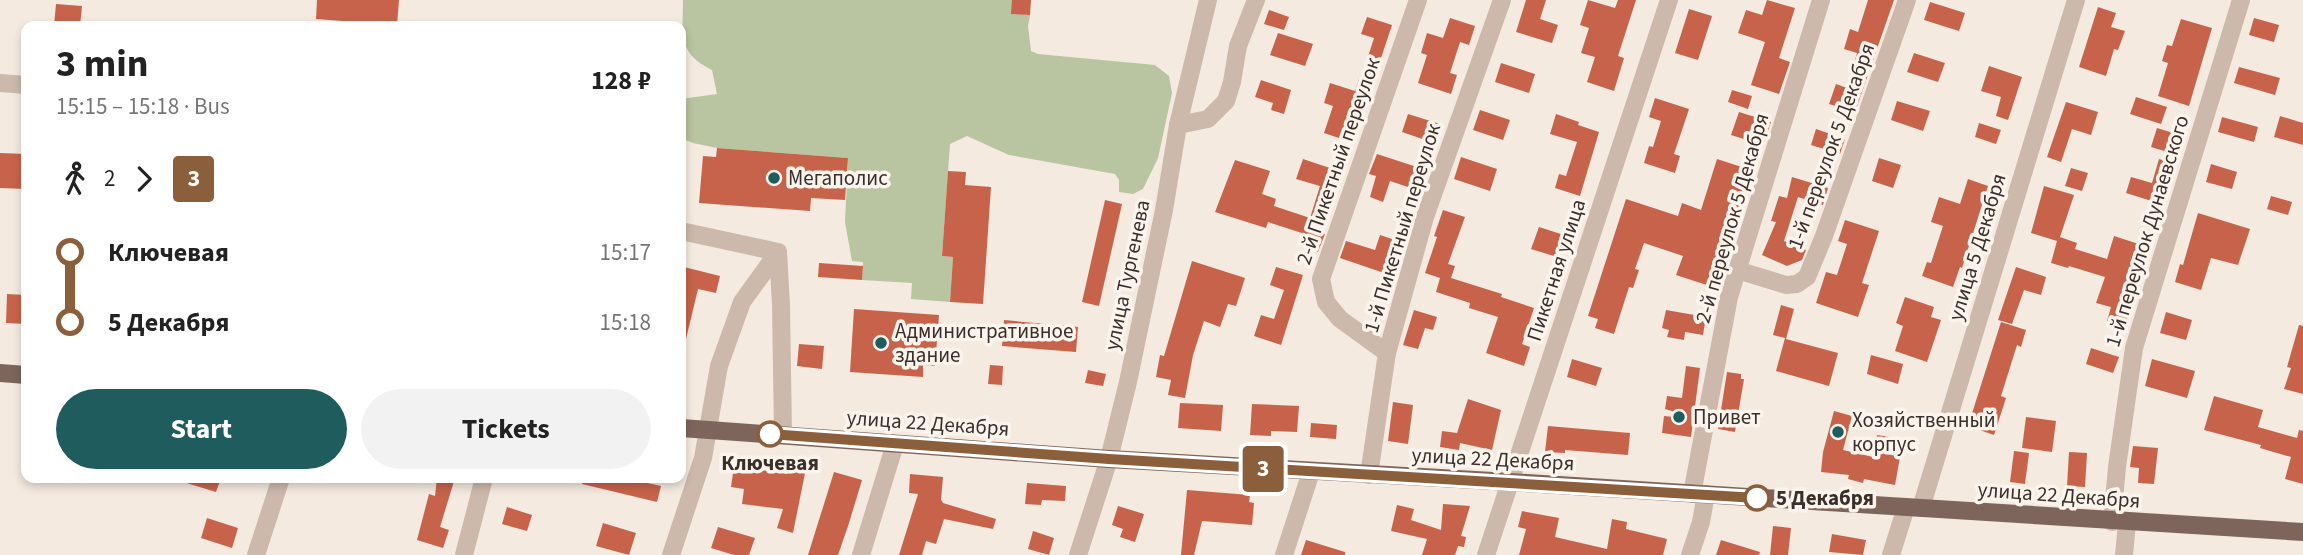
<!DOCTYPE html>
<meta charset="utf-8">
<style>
body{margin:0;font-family:"Source Sans 3",sans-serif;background:#f2f2f2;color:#222;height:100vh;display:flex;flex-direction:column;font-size:26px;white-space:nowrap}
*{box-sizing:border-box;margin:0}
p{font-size:23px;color:#767676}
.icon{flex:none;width:38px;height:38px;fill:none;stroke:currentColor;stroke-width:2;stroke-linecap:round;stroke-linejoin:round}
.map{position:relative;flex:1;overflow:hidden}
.panel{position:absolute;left:21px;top:21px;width:665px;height:462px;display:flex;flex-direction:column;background:#fff;border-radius:14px;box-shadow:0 4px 10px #0003}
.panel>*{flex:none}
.badge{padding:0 14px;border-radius:5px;font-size:24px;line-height:46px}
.map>.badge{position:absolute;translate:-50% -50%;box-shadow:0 0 0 4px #fff}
.legs{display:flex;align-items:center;gap:10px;height:77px;padding:0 35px;font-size:23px}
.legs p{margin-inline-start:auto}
.overview{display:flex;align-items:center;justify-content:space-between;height:119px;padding:0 35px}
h1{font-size:38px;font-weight:700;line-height:52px}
.action{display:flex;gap:14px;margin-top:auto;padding:14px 35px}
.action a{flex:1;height:80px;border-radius:42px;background:#1f5c5d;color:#fff;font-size:28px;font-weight:700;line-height:80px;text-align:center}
.action a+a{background:#f2f2f2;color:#222}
ul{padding:0 35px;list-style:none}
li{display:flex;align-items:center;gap:24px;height:70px;font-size:26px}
li i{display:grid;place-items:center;width:10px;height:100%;margin:0 9px;background:currentColor}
li i::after{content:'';width:18px;height:18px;margin:-9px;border:5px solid;border-radius:50%;background:#fff}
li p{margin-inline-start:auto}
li:first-child i{background:linear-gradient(#0000 50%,currentColor 0)}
li:last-child i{background:linear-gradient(currentColor 50%,#0000 0)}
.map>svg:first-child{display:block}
.green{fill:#b9c4a0}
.building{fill:#c8634b}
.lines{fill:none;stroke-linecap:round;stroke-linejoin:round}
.street{stroke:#cdb9ac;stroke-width:18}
.primary{stroke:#7d655c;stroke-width:18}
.line-1-casing{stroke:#fff;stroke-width:16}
.line-1{stroke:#8b5e3c;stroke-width:10}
.poi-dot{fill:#1f5c5d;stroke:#fbf4ed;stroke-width:2.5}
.stop-1-dot{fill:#fff;stroke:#8b5e3c;stroke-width:3.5}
.labels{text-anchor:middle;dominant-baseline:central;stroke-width:7;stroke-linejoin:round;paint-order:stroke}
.street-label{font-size:21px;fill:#3b2f2b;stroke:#fbf4ed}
.poi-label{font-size:21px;fill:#3b2f2b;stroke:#fbf4ed;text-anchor:start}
.stop-label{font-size:21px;font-weight:bold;fill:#3b2f2b;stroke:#fbf4ed}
</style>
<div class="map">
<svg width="2303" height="555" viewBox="0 0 2303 555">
<rect width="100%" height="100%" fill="#f4eae0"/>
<path class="green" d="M 683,0 L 1012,0 L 1012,13 L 1030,15 L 1028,26 L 1031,51 L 1038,54 L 1155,65 L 1169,76 L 1172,93 L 1158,158 L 1143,189 L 1133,194 L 1119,192 L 1119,180 L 1115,174 L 1009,155 L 967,136 L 950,144 L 942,256 L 953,257 L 950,302 L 911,299 L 912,283 L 862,280 L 863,262 L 852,261 L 845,222 L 848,158 L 717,148 L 693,143 L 681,138 L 681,99 L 717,94 L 712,70 C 677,53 683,34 683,0 Z"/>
<g class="building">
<path d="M 317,0 L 399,0 L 397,25 L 316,19 Z"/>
<path d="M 1012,0 L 1031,0 L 1030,15 L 1011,14 Z"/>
<path d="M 1526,0 L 1546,0 L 1540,19 L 1558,25 L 1552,43 L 1516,32 Z"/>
<path d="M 1588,0 L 1615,8 L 1618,0 L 1636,0 L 1618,56 L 1624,58 L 1614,91 L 1587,82 L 1595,57 L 1581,53 L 1589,28 L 1580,25 Z"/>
<path d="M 1767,0 L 1795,8 L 1779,58 L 1790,62 L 1779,94 L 1751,85 L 1765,42 L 1738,33 L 1746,10 L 1762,15 Z"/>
<path d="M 1868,0 L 1894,0 L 1855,112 L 1829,104 L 1836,84 L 1847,88 L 1857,53 L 1844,49 L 1850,29 L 1858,32 Z"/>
<path d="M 1930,2 L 1965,13 L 1959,31 L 1924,20 Z"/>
<path d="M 56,4 L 82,6 L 80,26 L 54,26 Z"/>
<path d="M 2098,7 L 2116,13 L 2111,27 L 2125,31 L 2118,50 L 2114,49 L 2106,76 L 2079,67 Z"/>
<path d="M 1689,9 L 1712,16 L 1698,60 L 1675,53 Z"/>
<path d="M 1269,10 L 1289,17 L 1284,30 L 1264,24 Z"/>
<path d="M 1367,17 L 1392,25 L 1377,70 L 1365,66 L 1374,38 L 1361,34 Z"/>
<path d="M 1450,18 L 1475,26 L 1469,45 L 1460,42 L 1450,73 L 1457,75 L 1451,94 L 1418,83 L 1427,55 L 1421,53 L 1427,33 L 1443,38 Z"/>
<path d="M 2254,18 L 2279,25 L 2274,42 L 2249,35 Z"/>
<path d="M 2181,19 L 2212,28 L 2189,106 L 2158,96 L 2168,63 L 2162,61 L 2167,45 L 2172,46 Z"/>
<path d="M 1278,33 L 1313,44 L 1305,66 L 1270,55 Z"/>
<path d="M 1914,53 L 1945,63 L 1938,82 L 1907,72 Z"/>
<path d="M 1501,63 L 1535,74 L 1529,93 L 1495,82 Z"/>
<path d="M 1989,66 L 2022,77 L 2008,120 L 1996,116 L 2001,97 L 1981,91 Z"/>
<path d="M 2239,67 L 2280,78 L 2275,95 L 2234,83 Z"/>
<path d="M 1359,79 L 1372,83 L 1351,142 L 1324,133 L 1333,106 L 1324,103 L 1330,83 L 1355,91 Z"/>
<path d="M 1261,80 L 1291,90 L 1284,114 L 1271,110 L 1273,103 L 1255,97 Z"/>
<path d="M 1732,90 L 1752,96 L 1748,109 L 1728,102 Z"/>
<path d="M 2136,97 L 2167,107 L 2161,124 L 2130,114 Z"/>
<path d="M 1655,98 L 1689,109 L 1674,154 L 1680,156 L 1675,173 L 1644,163 L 1649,146 L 1653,147 L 1661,121 L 1649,117 Z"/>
<path d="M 1897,101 L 1930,111 L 1923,131 L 1891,120 Z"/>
<path d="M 2066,102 L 2098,112 L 2091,135 L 2072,129 L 2061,162 L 2047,157 Z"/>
<path d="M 1480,110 L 1510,120 L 1503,140 L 1473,130 Z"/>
<path d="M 1739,112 L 1771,122 L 1763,145 L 1731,135 Z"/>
<path d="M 1408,114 L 1440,124 L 1434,143 L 1402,132 Z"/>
<path d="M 1556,114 L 1579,122 L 1578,125 L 1599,132 L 1580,196 L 1555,188 L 1559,174 L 1566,176 L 1577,142 L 1550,134 Z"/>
<path d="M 2280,116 L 2303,123 L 2303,145 L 2274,137 Z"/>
<path d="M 2222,117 L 2258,127 L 2254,142 L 2218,132 Z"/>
<path d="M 1979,123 L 2001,130 L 1996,144 L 1975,137 Z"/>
<path d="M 2157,128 L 2180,135 L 2174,154 L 2151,147 Z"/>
<path d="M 1816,129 L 1845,139 L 1840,154 L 1811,145 Z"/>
<path d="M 717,148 L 848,158 L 845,200 L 811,198 L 810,211 L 699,203 L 703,156 L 716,157 Z"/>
<path d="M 0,153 L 26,154 L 26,189 L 0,188 Z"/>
<path d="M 1377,154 L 1423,169 L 1417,190 L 1390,181 L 1383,202 L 1370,197 L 1376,176 L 1369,174 Z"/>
<path d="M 1461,157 L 1497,169 L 1490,191 L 1454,179 Z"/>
<path d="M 1879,158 L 1901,165 L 1893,188 L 1872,181 Z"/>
<path d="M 1303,159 L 1339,171 L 1319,233 L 1325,234 L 1318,252 L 1304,247 L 1308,235 L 1268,222 L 1266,228 L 1215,212 L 1235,160 L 1270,171 L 1262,194 L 1276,199 L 1274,206 L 1310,218 L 1320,186 L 1296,179 Z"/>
<path d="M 1717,159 L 1754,171 L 1716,288 L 1676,275 L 1683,256 L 1644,243 L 1635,269 L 1639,270 L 1633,288 L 1629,287 L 1614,334 L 1595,328 L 1598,319 L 1588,316 L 1626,199 L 1678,216 L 1682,203 L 1701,210 Z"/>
<path d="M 2159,159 L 2174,164 L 2161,204 L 2126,193 L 2131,177 L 2152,183 Z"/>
<path d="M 2211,164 L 2237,172 L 2232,189 L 2206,182 Z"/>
<path d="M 2071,168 L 2088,173 L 2082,191 L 2065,186 Z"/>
<path d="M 948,171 L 966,172 L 965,185 L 991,187 L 983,304 L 950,302 L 953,257 L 942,256 Z"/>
<path d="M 1792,177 L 1828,188 L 1823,205 L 1798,197 L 1784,241 L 1806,250 L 1802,260 L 1787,266 L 1762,255 L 1776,222 L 1771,221 L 1779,196 L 1787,198 Z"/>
<path d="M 1968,179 L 1988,186 L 1962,268 L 1960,267 L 1953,287 L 1922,276 L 1927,262 L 1931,263 L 1943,226 L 1931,222 L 1939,197 L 1960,204 Z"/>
<path d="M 2044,186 L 2074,195 L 2060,237 L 2077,243 L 2075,249 L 2107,259 L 2114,236 L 2148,247 L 2143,263 L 2133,260 L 2121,299 L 2132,303 L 2125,326 L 2107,321 L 2111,307 L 2096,303 L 2105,277 L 2069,266 L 2068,268 L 2051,263 L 2057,241 L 2031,233 Z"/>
<path d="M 2271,196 L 2292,202 L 2288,215 L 2267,209 Z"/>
<path d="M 1105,200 L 1122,204 L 1099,306 L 1082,302 Z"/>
<path d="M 1443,210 L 1465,217 L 1448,264 L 1455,266 L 1451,278 L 1502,294 L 1501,297 L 1534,308 L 1522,344 L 1530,347 L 1524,366 L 1486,353 L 1498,317 L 1469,308 L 1470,303 L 1436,292 L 1440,278 L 1425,273 L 1437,237 L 1434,236 Z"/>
<path d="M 2198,213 L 2250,229 L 2238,265 L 2211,258 L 2201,290 L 2175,282 L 2180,264 L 2183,265 Z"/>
<path d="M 1845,220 L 1879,231 L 1862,283 L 1869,285 L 1858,317 L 1816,303 L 1826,272 L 1837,275 L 1847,244 L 1838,241 Z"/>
<path d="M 1539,227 L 1564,235 L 1557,257 L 1531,249 Z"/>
<path d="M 1380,235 L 1398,241 L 1387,274 L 1340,258 L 1346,241 L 1375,250 Z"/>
<path d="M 1192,261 L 1245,278 L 1236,306 L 1228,304 L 1220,327 L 1204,321 L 1193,355 L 1185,398 L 1168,395 L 1171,380 L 1156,377 L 1160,355 L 1164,356 Z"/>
<path d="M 819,263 L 863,266 L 862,280 L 818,277 Z"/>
<path d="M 684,267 L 720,276 L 716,293 L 698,289 L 686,339 L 681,339 L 681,281 Z"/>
<path d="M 1276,267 L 1303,275 L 1281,345 L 1254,336 L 1261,315 L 1274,319 L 1284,290 L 1270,285 Z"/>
<path d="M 2016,267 L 2046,277 L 2041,295 L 2024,290 L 2012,324 L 1998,320 Z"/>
<path d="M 7,294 L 26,295 L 26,324 L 6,323 Z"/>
<path d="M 1905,297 L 1934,307 L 1931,317 L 1941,320 L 1927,362 L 1895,351 L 1903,326 L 1896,323 Z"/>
<path d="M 1781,305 L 1794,309 L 1786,339 L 1838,353 L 1829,386 L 1776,371 L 1785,338 L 1773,335 Z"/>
<path d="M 854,309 L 939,315 L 935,366 L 923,365 L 923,377 L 850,372 Z"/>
<path d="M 1414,310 L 1437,317 L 1433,330 L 1425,328 L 1418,349 L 1403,345 Z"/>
<path d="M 1666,310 L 1706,317 L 1703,335 L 1685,332 L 1684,340 L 1667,337 L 1669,330 L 1662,328 Z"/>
<path d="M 2166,312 L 2192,320 L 2186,340 L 2160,333 Z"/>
<path d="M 1004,320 L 1078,327 L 1076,352 L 1002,346 Z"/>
<path d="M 2001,322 L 2026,330 L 2021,347 L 2017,345 L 2001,396 L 2006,398 L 1994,435 L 1968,426 Z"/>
<path d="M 2299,325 L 2303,326 L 2303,394 L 2284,389 L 2291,368 L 2287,367 Z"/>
<path d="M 799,344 L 824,346 L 822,369 L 797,366 Z"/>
<path d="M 2091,348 L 2119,357 L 2113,373 L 2086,364 Z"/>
<path d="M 1871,355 L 1903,364 L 1898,384 L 1867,374 Z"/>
<path d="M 1572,359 L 1602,368 L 1596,386 L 1567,377 Z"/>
<path d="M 2152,359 L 2195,371 L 2187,398 L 2145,386 Z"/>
<path d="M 990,365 L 1003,366 L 1002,385 L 988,384 Z"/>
<path d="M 1686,366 L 1700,368 L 1691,437 L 1662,433 L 1664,416 L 1674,417 L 1675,412 L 1665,409 L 1667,396 L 1682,398 Z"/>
<path d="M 1088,370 L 1106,374 L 1103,386 L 1085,383 Z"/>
<path d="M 1727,372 L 1741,374 L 1741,379 L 1744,379 L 1735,432 L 1718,429 Z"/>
<path d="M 2214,396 L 2263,410 L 2258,427 L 2297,438 L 2299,430 L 2303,431 L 2303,484 L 2285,479 L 2291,457 L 2260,448 L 2261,445 L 2204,430 Z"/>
<path d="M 1468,399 L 1501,410 L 1492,450 L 1460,443 L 1459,450 L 1440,447 L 1442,431 L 1457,433 Z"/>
<path d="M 1393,402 L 1413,405 L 1408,444 L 1388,441 Z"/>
<path d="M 1180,403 L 1223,405 L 1221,431 L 1178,428 Z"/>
<path d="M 1252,404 L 1299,406 L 1297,432 L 1271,431 L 1271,436 L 1250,435 Z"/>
<path d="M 1834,411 L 1852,416 L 1843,450 L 1873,457 L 1877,435 L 1890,437 L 1887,454 L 1900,457 L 1895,485 L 1864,479 L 1863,483 L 1848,479 L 1849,475 L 1821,472 L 1823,452 Z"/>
<path d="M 2026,417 L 2056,421 L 2052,452 L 2022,448 Z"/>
<path d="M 1311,423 L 1337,425 L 1336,439 L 1310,437 Z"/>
<path d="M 1548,426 L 1630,433 L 1628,455 L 1565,450 L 1565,453 L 1545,452 Z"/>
<path d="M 2133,446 L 2158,448 L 2154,484 L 2138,483 L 2139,468 L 2130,467 Z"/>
<path d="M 2014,451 L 2029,453 L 2025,484 L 2010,482 Z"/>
<path d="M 2069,452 L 2087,453 L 2085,487 L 2067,486 Z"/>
<path d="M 734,466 L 787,474 L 788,470 L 805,473 L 793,533 L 777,528 L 783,509 L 742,504 L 744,489 L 731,487 Z"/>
<path d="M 834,472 L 862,480 L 849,523 L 838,555 L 808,555 Z"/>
<path d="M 910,474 L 943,477 L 941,500 L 943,503 L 996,519 L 993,529 L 944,519 L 936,544 L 926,541 L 922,555 L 899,555 L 918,494 L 909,493 Z"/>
<path d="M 180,478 L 221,478 L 216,492 L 180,481 Z"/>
<path d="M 437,478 L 455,478 L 440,527 L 449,530 L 443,548 L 417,540 L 429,494 L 435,496 Z"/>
<path d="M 583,478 L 625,478 L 661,486 L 657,502 L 582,484 Z"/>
<path d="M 1027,483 L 1066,486 L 1065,501 L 1042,500 L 1041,505 L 1025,504 Z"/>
<path d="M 1187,490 L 1250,495 L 1249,502 L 1254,503 L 1252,525 L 1202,521 L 1194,555 L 1181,555 Z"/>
<path d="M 1443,504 L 1470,506 L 1461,536 L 1466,537 L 1464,547 L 1458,546 L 1455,555 L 1422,555 L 1427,539 L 1391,531 L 1397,505 L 1414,509 L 1411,520 L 1441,530 Z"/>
<path d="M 1118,506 L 1144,514 L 1135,542 L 1120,537 L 1123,529 L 1112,525 Z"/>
<path d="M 507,507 L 532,515 L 527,531 L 502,524 Z"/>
<path d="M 1522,511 L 1559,518 L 1555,537 L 1607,549 L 1612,519 L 1627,522 L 1626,529 L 1667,539 L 1663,555 L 1519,555 L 1526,529 L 1518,527 Z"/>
<path d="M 207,518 L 238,528 L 232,548 L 201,538 Z"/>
<path d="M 603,523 L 636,533 L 629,555 L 596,546 Z"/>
<path d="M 1773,526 L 1791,528 L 1788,555 L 1770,555 Z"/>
<path d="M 718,527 L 755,538 L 749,555 L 734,555 L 711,548 Z"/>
<path d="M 1033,531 L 1054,538 L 1049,555 L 1028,549 Z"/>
<path d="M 1832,534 L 1866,540 L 1863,555 L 1829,552 Z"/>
<path d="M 1306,540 L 1345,552 L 1345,555 L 1301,555 Z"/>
<path d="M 1721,540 L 1760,552 L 1759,555 L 1716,555 Z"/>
</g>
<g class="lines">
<g class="street">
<path d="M 0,83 L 26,85"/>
<path d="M 1178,125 L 1208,119 L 1226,101 L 1232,82 L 1238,46 L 1256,0"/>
<path d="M 681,231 L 778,252 L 781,305 L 783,435"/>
<path d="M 1737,270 L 1786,285 L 1797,284 L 1807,277 L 1824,236 L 1907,0"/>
<path d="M 1387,353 L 1340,319 L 1326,302 L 1321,279 L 1418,0"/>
<path d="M 1369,475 L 1387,353 L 1425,217 L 1502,0"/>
<path d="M 1692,494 L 1729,297 L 1821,0"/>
<path d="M 1921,508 L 2076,0"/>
<path d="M 2112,522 L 2117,467 L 2134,348 L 2241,0"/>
<path d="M 256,555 L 281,478"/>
<path d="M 464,555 L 484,478"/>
<path d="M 671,555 L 703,458 L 719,366 L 742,302 L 778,252"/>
<path d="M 861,555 L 895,444"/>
<path d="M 1078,555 L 1109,459 L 1128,382 L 1164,210 L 1178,125 L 1208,0"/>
<path d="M 1284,555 L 1311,472"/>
<path d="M 1486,555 L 1669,0"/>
<path d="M 1690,555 L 1701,522 L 1706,494"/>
<path d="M 1891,555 L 1906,507"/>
<path d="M 2124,555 L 2127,523"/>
</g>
<g class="primary">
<path d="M 0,373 L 26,375"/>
<path d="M 681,428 L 1109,459 L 1510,482 L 2303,532"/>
</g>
</g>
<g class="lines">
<g class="line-1-casing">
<path id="line-1" d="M 770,434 L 1109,459 L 1757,498"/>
</g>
<use href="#line-1" class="line-1"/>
</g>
<g class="poi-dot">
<circle cx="774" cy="178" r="7"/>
<circle cx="881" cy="343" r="7"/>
<circle cx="1679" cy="417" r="7"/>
<circle cx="1838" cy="432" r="7"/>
</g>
<g class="stop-1-dot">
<circle cx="770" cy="434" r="12"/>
<circle cx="1757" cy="498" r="12"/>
</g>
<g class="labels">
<g class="street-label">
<text transform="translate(1831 146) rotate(-70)">1-й переулок 5 Декабря</text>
<text transform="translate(1338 161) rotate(-71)">2-й Пикетный переулок</text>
<text transform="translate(1732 218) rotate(-74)">2-й переулок 5 Декабря</text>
<text transform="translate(1402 228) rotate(-73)">1-й Пикетный переулок</text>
<text transform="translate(2147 231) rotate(-73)">1-й переулок Дунаевского</text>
<text transform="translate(1977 247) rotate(-73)">улица 5 Декабря</text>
<text transform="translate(1556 270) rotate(-72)">Пикетная улица</text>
<text transform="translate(1127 275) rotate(-78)">улица Тургенева</text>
<text transform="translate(928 423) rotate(4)">улица 22 Декабря</text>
<text transform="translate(1493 459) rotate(3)">улица 22 Декабря</text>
<text transform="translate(2059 495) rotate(4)">улица 22 Декабря</text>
</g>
<g class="poi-label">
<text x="788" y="178">Мегаполис</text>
<text x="895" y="331">Административное<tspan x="895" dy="24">здание</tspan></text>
<text x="1693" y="417">Привет</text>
<text x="1852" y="420">Хозяйственный<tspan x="1852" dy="24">корпус</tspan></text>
</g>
<g class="stop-label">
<text x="770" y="463">Ключевая</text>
<text x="1776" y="498" text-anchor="start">5 Декабря</text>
</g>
</g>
</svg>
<b class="badge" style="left:1263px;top:469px;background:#8b5e3c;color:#fff">3</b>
<section class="panel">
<div class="overview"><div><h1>3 min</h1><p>15:15 – 15:18 · Bus</p></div><b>128 ₽</b></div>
<div class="legs"><svg class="icon" aria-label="walk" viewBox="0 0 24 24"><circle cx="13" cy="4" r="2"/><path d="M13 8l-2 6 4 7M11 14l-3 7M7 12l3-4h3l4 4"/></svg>2<svg class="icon" aria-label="forward" viewBox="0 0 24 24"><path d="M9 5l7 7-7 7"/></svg><b class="badge" style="background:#8b5e3c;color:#fff">3</b></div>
<ul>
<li><i style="color:#8b5e3c"></i><b>Ключевая</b><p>15:17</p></li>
<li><i style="color:#8b5e3c"></i><b>5 Декабря</b><p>15:18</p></li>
</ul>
<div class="action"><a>Start</a><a>Tickets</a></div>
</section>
</div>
